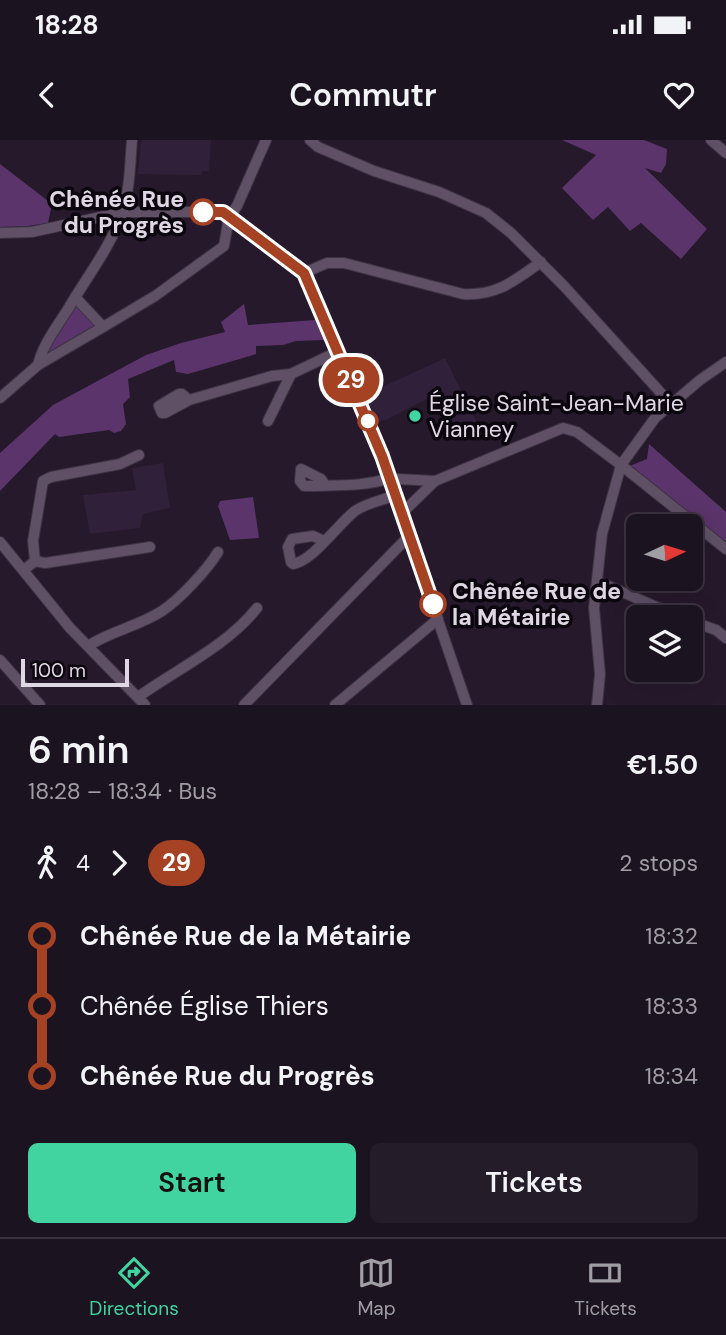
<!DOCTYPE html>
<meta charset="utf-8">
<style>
body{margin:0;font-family:"DM Sans",sans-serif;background:#251c2a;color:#f1f3f6;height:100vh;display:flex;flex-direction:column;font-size:26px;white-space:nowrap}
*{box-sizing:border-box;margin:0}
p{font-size:23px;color:#a09ea5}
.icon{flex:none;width:38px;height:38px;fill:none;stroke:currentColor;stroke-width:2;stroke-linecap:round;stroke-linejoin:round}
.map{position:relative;height:565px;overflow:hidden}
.panel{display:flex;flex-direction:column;background:#1c1321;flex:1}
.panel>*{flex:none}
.badge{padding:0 14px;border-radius:23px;font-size:24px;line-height:46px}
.needle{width:46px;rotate:86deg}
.buttons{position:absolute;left:626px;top:374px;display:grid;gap:14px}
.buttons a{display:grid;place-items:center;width:77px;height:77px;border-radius:10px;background:#1c1321;box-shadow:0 7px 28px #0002,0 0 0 2px #3a323f;font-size:35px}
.scale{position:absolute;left:21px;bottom:18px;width:108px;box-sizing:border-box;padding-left:7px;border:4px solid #e0d7e4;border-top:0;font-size:19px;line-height:24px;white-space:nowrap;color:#e0d7e4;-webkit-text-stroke:5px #0c070f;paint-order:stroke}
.map>.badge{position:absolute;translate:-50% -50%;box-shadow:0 0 0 4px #fff}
.legs{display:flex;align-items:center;gap:10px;height:77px;padding:0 28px;font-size:23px}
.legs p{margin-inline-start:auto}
.headline{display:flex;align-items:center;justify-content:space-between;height:119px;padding:0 28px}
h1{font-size:38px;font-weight:600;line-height:52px}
.primary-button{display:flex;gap:14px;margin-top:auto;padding:14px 28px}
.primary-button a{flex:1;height:80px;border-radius:10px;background:#42d4a0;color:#111;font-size:28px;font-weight:600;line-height:80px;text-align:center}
.primary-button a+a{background:#251c2a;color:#f1f3f6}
ul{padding:0 28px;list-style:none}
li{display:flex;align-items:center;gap:24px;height:70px;font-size:26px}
li i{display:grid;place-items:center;width:10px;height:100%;margin:0 9px;background:currentColor}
li i::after{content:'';width:18px;height:18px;margin:-9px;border:5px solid;border-radius:50%;background:#1c1321}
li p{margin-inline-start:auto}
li:first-child i{background:linear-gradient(#0000 50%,currentColor 0)}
li:last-child i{background:linear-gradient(currentColor 50%,#0000 0)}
.status{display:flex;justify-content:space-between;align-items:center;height:49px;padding:0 35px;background:#1c1321;direction:ltr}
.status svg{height:19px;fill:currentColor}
header{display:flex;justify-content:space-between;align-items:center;height:91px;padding:0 28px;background:#1c1321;font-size:32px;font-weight:600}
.tab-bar{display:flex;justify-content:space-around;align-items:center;height:98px;border-top:2px solid #3a323f;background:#1c1321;font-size:19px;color:#a09ea5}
.tab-bar a{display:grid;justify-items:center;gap:4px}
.tab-bar .active{color:#42d4a0}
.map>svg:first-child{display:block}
.built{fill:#312039}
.green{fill:#5a346a}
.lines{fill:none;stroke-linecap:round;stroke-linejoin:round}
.minor-casing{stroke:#3d3342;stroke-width:12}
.minor{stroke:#5f5066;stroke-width:10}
.line-1-casing{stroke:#fff;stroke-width:16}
.line-1{stroke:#a64224;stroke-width:10}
.stop-1-dot{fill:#fff;stroke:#a64224;stroke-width:3.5}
.poi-dot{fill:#42d4a0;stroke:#0c070f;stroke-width:2.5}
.labels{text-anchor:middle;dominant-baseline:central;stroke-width:7;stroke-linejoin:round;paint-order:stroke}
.stop-label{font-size:23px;font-weight:bold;fill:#e0d7e4;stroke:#0c070f;text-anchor:end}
.poi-label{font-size:23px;fill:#e0d7e4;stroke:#0c070f;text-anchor:start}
</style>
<div class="status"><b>18:28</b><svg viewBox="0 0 49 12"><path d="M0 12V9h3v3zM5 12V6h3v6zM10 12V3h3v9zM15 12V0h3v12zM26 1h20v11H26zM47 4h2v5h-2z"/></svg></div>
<header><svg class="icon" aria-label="back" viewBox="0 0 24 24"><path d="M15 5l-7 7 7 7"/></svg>Commutr<svg class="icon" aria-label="heart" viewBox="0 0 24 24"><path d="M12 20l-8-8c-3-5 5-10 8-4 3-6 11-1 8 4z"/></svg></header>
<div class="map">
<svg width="726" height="565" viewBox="0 0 726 565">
<rect width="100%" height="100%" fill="#26192c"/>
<g class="built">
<path d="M 141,0 L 211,0 L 209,31 L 202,31 L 201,35 L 138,34 Z"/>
<path d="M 445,218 L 477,283 L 441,300 L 435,287 L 448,280 L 436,254 L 388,279 L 375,283 L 365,255 Z"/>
<path d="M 163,323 L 170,368 L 143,374 L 140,388 L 90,394 L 83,355 L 136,350 L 132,328 Z"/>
</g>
<g class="green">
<path d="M 562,0 L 644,0 L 667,9 L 666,24 L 661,33 L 645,28 L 707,89 L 681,119 L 641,83 L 630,91 L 608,67 L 593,80 L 562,48 L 596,15 Z"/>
<path d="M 0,24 L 52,64 L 48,83 L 28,86 L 0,87 Z"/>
<path d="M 75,164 L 96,186 L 48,215 L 45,214 Z"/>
<path d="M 244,164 L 248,185 L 315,180 L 324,200 L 296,201 L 283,205 L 256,206 L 256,214 L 250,216 L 188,234 L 176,232 L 174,220 L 128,239 L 130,257 L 123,264 L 126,284 L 121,291 L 114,293 L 109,290 L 59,297 L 55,294 L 0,351 L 0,313 L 53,265 L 118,230 L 146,215 L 181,203 L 225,192 L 221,182 Z"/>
<path d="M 649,304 L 726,372 L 726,404 L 627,327 L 647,319 Z"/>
<path d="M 253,357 L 259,398 L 230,400 L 218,366 L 220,361 Z"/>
</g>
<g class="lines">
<g class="minor-casing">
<g id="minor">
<path d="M 310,0 L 318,7 L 374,31 L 439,52 L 486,73 L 511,93 L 564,146 L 671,264"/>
<path d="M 711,0 L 726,13"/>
<path d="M 0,93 L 32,92 L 123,72 L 223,72 L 304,133 L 382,316 L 467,565"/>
<path d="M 304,133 L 327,123 L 344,123 L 463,154 C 497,156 514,141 541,122"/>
<path d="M 75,157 L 103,187 L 38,225 C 43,203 60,183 71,164 C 89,134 113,103 123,70 C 130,47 130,24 132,0"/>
<path d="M 103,187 L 155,156 L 224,106 L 229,77 L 237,66 L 266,0"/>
<path d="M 0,258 L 38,225"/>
<path d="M 189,260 L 165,273 L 162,273 L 159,266 L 179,254 L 182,254 L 189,260 L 272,236 L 291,234 L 339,211"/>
<path d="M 268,281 L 291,234"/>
<path d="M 391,341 L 398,339 L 435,341"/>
<path d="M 325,345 L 321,339 L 301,329 L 300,341 L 304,346 L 307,346 C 334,345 364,347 390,338"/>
<path d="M 402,373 L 435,341 L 563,288 L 577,292 L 621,325 L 726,409"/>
<path d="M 324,401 L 313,396 L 292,399 L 288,407 L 291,422 L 293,424 C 313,421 338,384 355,371 C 366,363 383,360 396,355"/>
<path d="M 0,402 L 70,488 L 145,565"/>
<path d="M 35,421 L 45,423 L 150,407"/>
<path d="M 24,430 L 35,421 L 33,401 L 43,341 L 51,337 L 120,324 L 139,315"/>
<path d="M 597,441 L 682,478"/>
<path d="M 691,481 L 716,490 L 726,498"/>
<path d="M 88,506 C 111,491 139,486 162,471 C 180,459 207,430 218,412"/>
<path d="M 0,520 L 40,565"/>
<path d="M 138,557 C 177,529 227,506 257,468"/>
<path d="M 244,565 L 409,396"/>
<path d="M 335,565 L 438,479"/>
<path d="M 597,565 L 600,534 L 594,468 L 602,394 L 621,325 L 655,278 L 700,240 L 726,222"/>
</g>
</g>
<use href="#minor" class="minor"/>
</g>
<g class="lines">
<g class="line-1-casing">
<path id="line-1" d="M 203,72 L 223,72 L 304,133 L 382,316 L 433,464"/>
</g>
<use href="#line-1" class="line-1"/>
</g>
<g class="stop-1-dot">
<circle cx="203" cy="72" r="12"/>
<circle cx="368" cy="281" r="9"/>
<circle cx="433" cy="464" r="12"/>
</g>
<circle class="poi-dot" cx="415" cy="276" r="7"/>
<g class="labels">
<g class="stop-label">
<text x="184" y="59">Chênée Rue<tspan x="184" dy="26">du Progrès</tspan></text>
<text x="452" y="451" text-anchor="start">Chênée Rue de<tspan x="452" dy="26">la Métairie</tspan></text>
</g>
<g class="poi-label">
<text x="429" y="263">Église Saint-Jean-Marie<tspan x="429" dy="26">Vianney</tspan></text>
</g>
</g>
</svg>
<div class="buttons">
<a><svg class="needle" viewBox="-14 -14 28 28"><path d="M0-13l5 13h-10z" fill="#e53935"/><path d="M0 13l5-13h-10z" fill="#a09ea5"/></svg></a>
<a><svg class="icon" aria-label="layers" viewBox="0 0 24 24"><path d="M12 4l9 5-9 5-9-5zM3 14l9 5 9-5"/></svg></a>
</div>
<div class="scale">100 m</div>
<b class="badge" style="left:351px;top:240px;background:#a64224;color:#fff">29</b>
</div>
<section class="panel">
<div class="headline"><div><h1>6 min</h1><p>18:28 – 18:34 · Bus</p></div><b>€1.50</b></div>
<div class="legs"><svg class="icon" aria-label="walk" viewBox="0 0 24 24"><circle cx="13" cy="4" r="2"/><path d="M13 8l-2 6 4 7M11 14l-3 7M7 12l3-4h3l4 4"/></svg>4<svg class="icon" aria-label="forward" viewBox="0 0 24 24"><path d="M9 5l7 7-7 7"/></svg><b class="badge" style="background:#a64224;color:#fff">29</b><p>2 stops</p></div>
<ul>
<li><i style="color:#a64224"></i><b>Chênée Rue de la Métairie</b><p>18:32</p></li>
<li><i style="color:#a64224"></i><span>Chênée Église Thiers</span><p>18:33</p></li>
<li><i style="color:#a64224"></i><b>Chênée Rue du Progrès</b><p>18:34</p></li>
</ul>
<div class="primary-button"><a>Start</a><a>Tickets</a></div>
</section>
<nav class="tab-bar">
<a class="active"><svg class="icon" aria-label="directions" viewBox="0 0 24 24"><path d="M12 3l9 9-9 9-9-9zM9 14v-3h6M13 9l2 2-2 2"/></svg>Directions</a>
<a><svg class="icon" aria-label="map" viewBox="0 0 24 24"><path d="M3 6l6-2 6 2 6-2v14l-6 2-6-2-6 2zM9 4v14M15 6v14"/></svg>Map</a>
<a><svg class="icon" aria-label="tickets" viewBox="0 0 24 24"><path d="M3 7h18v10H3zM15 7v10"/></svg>Tickets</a>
</nav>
